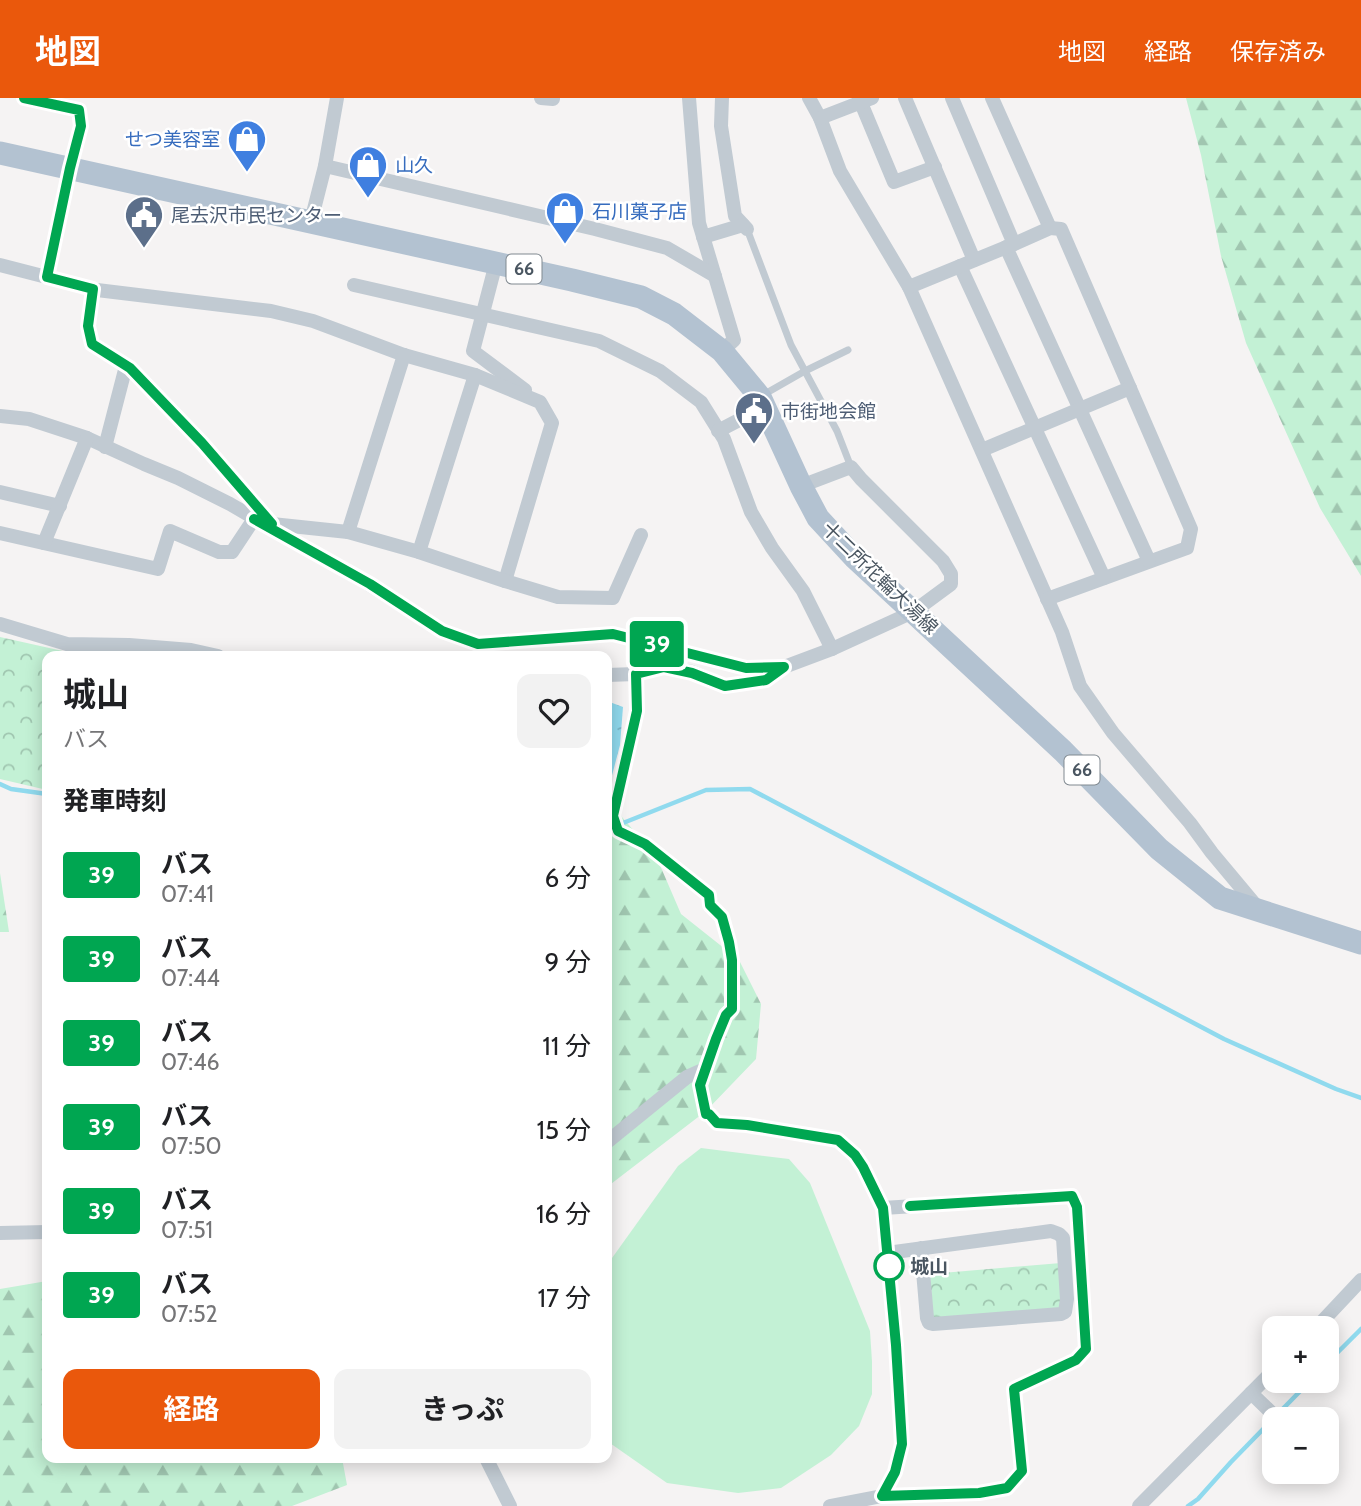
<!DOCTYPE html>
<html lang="ja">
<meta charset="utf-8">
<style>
body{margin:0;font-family:Cabin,"Noto Sans JP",sans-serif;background:#f2f2f2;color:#202124;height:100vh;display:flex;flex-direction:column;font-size:26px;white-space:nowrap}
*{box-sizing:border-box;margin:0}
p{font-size:23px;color:#757577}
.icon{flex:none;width:38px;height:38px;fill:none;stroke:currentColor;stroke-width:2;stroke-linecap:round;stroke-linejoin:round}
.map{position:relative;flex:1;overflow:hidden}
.drawer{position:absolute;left:42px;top:553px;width:570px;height:812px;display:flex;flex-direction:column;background:#fff;border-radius:14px;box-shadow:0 4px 18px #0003}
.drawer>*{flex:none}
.badge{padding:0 14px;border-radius:5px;font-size:24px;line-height:46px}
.buttons{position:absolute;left:1262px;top:1218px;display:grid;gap:14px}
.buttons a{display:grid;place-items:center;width:77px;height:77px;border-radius:14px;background:#fff;box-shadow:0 4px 18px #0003;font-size:35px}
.map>.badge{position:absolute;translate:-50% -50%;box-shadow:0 0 0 4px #fff}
h2{padding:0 21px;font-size:26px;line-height:63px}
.round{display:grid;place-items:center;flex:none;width:74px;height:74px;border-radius:14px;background:#f2f2f2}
.overview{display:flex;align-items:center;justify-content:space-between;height:119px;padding:0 21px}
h1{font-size:33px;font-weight:700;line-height:52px}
.action{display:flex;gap:14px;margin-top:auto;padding:14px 21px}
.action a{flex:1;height:80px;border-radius:14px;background:#ea580c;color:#fff;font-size:28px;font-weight:700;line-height:80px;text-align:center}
.action a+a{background:#f2f2f2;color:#202124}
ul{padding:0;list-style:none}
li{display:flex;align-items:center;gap:21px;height:84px;padding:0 21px}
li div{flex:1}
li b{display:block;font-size:26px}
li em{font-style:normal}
li .badge{min-width:77px;font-weight:700;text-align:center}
header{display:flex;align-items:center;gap:42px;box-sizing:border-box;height:98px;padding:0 35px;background:#ea580c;color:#fff}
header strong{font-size:33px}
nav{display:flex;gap:38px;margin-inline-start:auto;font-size:24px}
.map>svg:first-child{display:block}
.forest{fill:url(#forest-firs)}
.park{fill:url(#park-crowns)}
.pitch{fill:#c3f1d5}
.water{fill:url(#water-ripples)}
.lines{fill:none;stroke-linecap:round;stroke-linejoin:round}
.stream{stroke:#90daee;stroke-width:4.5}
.service{stroke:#c1cad2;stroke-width:7}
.minor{stroke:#c1cad2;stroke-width:14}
.primary{stroke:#b3c2d1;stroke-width:23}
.line-casing{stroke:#fff;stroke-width:16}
.line{stroke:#00a651;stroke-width:10}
.stop-dot{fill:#fff;stroke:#00a651;stroke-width:3.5}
.labels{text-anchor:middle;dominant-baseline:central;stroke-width:5;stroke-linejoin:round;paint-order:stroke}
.shield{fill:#fff;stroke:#808990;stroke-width:2}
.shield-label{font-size:18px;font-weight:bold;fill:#4a5661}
.shop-label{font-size:19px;fill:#366cbe;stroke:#fff;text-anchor:start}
.service-label{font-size:19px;fill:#4e5e75;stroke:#fff;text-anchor:start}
.street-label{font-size:19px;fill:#4a5661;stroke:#fff}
.stop-label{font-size:19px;font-weight:bold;fill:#4a5661;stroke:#fff;text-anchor:start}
</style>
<header>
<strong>地図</strong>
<nav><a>地図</a><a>経路</a><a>保存済み</a></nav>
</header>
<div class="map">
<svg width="1361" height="1408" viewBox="0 0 1361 1408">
<defs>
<pattern id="forest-firs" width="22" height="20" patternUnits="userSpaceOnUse" patternTransform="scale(1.75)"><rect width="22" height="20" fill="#c3f1d5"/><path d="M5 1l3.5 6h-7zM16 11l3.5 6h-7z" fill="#a0c6b0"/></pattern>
<pattern id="park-crowns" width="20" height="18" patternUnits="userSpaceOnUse" patternTransform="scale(1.75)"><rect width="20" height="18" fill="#c3f1d5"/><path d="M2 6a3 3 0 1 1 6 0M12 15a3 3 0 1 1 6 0" fill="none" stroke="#a0c6b0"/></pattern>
<pattern id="water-ripples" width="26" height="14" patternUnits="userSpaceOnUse" patternTransform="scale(1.75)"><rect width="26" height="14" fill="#90daee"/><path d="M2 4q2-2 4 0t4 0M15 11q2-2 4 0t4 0" fill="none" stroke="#78b4c4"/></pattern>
</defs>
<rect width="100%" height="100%" fill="#f5f3f3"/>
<g class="forest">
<path d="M 1186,0 L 1361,0 L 1361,478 L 1320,410 L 1246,245 L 1221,158 L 1201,57 Z"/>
<path d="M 607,702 L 656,758 L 681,816 L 739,862 L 761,906 L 756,961 L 706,1013 L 607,1089 Z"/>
<path d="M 0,775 L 9,834 L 0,834 Z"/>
<path d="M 47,1183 L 47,1360 L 342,1360 L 347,1387 L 292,1408 L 0,1408 L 0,1191 Z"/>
</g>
<g class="park">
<path d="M 0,539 L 85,558 L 47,558 L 47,692 L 0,681 Z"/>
<path d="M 1061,1165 L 1060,1214 L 933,1220 L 930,1176 Z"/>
</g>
<path class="pitch" d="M 701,1050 L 789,1061 L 810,1085 L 870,1233 L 872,1264 L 872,1296 L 859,1328 L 831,1357 L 781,1390 L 738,1395 L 667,1385 L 607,1343 L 607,1167 L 678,1068 Z"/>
<path class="water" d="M 607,603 L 623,609 L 620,647 L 609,689 L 607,689 Z"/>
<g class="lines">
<g class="stream">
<path d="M 0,686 L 11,691 L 47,696"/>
<path d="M 607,729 L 613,729 L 706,692 L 750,691 L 1224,941 L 1336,991 L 1361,1000"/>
<path d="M 1326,1266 L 1361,1231"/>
<path d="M 1188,1408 L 1198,1401 L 1231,1364 L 1310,1283"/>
</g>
<g class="service">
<path d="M 747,131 L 791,247 L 837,333 L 851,369"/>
<path d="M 763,297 L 805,273 L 848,252"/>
</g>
<g class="minor">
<path d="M 24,0 L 79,12 L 81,28 L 70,70 L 47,179"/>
<path d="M 541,0 L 553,1"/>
<path d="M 689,0 L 699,125 L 734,242 L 722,253"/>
<path d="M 722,0 L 721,28 L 735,118 L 747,131"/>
<path d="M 809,0 L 820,20 L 840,73 L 909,189 L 1062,534 L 1080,588 L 1113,635 L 1190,725 L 1212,755 L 1258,810"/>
<path d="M 859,0 L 894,84 L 935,69"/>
<path d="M 905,0 L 974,162"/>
<path d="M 992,0 L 1050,130"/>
<path d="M 820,20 L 872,0"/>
<path d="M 325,68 L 595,131 L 667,150 L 715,178"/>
<path d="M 311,123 L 325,68 L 337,0"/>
<path d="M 703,139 L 743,127"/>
<path d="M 1014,146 L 1050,130 L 1061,131 L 1191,431 L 1187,450 L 1047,501"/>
<path d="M 1006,149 L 1149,463"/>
<path d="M 496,165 L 473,253 L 525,292"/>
<path d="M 0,167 L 97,192 L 271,213 L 313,223 L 404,257 L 475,277 L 540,304 L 552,325 L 505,483"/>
<path d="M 960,168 L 1104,480"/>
<path d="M 354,187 L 599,243 L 660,273 L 701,304 L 724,341 L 751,414 L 772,450 L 803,493 L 832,551"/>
<path d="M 909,189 L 1014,146 L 952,0"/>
<path d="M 93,191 L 88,228 L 92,245 L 130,270 L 202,345 L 272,426"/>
<path d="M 0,318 L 29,321 L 87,340 L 144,366 L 178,380 L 230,406 L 370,487 L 442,533 L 478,546 L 613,536 L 746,570 L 784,569"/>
<path d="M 718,333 L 764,309"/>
<path d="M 105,349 L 126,268"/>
<path d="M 982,352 L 1130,290"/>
<path d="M 0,394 L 60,408"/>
<path d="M 348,434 L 404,257"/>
<path d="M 0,435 L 158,471 L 170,433 L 219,454 L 232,454 L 254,421 L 272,426 L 348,434 L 419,454 L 505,483 L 558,499 L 613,500 L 641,437"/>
<path d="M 44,445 L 87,340"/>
<path d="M 419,454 L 475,277"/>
<path d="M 0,526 L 67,546 L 129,547 L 191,552 L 218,558"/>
<path d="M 636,576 L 637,613 L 613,718 L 618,733 L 645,746 L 709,797 L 711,807 L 722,819 L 729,844 L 732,862 L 732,911 L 726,917 L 716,941 L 700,987 L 706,1016 L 709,1016 L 717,1025 L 747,1027 L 838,1042 L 855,1057 L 863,1069 L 883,1110 L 896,1247 L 902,1346 L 895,1374 L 882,1398 L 830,1408"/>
<path d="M 607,577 L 636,576 L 664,569 L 692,574 L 725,588 L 766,582 L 784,569 L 832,551 L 913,514 L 951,486 L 951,476 L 943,463 L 861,381 L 851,369 L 801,388"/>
<path d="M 607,1044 L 687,979 L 705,971"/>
<path d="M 0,1135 L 47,1134"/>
<path d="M 887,1155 L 1051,1133 L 1059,1136 L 1063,1140 L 1067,1201 L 1065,1214 L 1061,1216 L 933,1226 L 929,1225 L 927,1220 L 921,1150"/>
<path d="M 1316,1230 L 1361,1182"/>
<path d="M 1251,1295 L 1278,1321"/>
<path d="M 486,1360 L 510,1408"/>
<path d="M 882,1398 L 979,1395 L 1007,1390 L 1022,1373 L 1014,1291 L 1076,1262 L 1086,1251 L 1077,1109 L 1072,1098 L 883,1110"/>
<path d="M 1139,1408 L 1274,1272"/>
</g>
<path class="primary" d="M 0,55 L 572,182 L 641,199 L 674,216 L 722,253 L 760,299 L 801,388 L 818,420 L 854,459 L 1063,653 L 1159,751 L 1220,800 L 1361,845"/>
</g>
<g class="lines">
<g class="line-casing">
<path id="line" d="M 24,0 L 79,12 L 81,28 L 70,70 L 47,179 L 93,191 L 88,228 L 92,246 L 130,270 L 202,345 L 272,426 L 254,421 L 370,486 L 442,533 L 478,546 L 613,536 L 746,570 L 784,569 L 766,582 L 725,588 L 692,575 L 664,569 L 636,576 L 637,613 L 613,718 L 618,733 L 645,746 L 709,797 L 710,807 L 722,819 L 729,844 L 732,862 L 732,911 L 726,917 L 716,941 L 700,987 L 706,1016 L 709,1016 L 717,1025 L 747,1027 L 838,1042 L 855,1057 L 863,1069 L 883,1110 L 896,1247 L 902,1346 L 895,1374 L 882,1398 L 979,1395 L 1007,1390 L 1022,1373 L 1014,1291 L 1076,1262 L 1086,1251 L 1077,1109 L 1072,1098 L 910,1108"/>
</g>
<use href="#line" class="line"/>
</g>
<defs>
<g id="shop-pin" transform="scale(2.0125)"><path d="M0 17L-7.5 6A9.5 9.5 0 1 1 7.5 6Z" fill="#3f7fe0" stroke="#fff"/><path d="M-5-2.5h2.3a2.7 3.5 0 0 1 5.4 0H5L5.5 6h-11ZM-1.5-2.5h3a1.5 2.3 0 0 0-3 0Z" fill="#fff"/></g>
<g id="civic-pin" transform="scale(2.0125)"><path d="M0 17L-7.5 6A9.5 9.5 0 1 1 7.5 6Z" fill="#5c6f8a" stroke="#fff"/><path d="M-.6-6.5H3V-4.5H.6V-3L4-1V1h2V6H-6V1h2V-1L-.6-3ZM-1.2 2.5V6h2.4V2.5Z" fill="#fff"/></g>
</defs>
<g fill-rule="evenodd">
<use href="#shop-pin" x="247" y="41"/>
<use href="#shop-pin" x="368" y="67"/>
<use href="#shop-pin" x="565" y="113"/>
<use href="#civic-pin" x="144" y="117"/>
<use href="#civic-pin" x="754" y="313"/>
</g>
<circle class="stop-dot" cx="889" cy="1168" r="14"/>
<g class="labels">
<g class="shield">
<rect x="506.5" y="156.5" width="35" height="29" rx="5"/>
<rect x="1064.5" y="657.5" width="35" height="29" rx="5"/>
</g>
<g class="shield-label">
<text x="524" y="171">66</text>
<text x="1082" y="672">66</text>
</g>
<g class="shop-label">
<text x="220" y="41" text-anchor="end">せつ美容室</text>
<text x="395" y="67">山久</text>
<text x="592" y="113">石川菓子店</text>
</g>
<g class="service-label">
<text x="171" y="117">尾去沢市民センター</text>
<text x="781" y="313">市街地会館</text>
</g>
<g class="street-label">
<text transform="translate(880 480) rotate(44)">十二所花輪大湯線</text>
</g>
<g class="stop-label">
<text x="910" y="1168">城山</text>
</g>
</g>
</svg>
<div class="buttons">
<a>+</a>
<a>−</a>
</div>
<b class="badge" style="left:657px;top:546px;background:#00a651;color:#fff">39</b>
<section class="drawer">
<div class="overview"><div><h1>城山</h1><p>バス</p></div><a class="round"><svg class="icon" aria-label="heart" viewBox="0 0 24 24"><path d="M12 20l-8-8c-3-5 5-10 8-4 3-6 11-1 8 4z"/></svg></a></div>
<h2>発車時刻</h2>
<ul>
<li><span class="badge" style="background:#00a651;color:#fff">39</span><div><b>バス</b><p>07:41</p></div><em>6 分</em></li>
<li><span class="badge" style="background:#00a651;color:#fff">39</span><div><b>バス</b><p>07:44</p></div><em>9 分</em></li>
<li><span class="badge" style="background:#00a651;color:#fff">39</span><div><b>バス</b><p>07:46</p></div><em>11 分</em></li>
<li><span class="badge" style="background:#00a651;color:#fff">39</span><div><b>バス</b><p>07:50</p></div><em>15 分</em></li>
<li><span class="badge" style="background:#00a651;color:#fff">39</span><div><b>バス</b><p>07:51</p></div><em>16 分</em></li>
<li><span class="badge" style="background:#00a651;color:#fff">39</span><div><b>バス</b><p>07:52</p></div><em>17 分</em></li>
</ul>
<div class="action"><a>経路</a><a>きっぷ</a></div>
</section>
</div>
